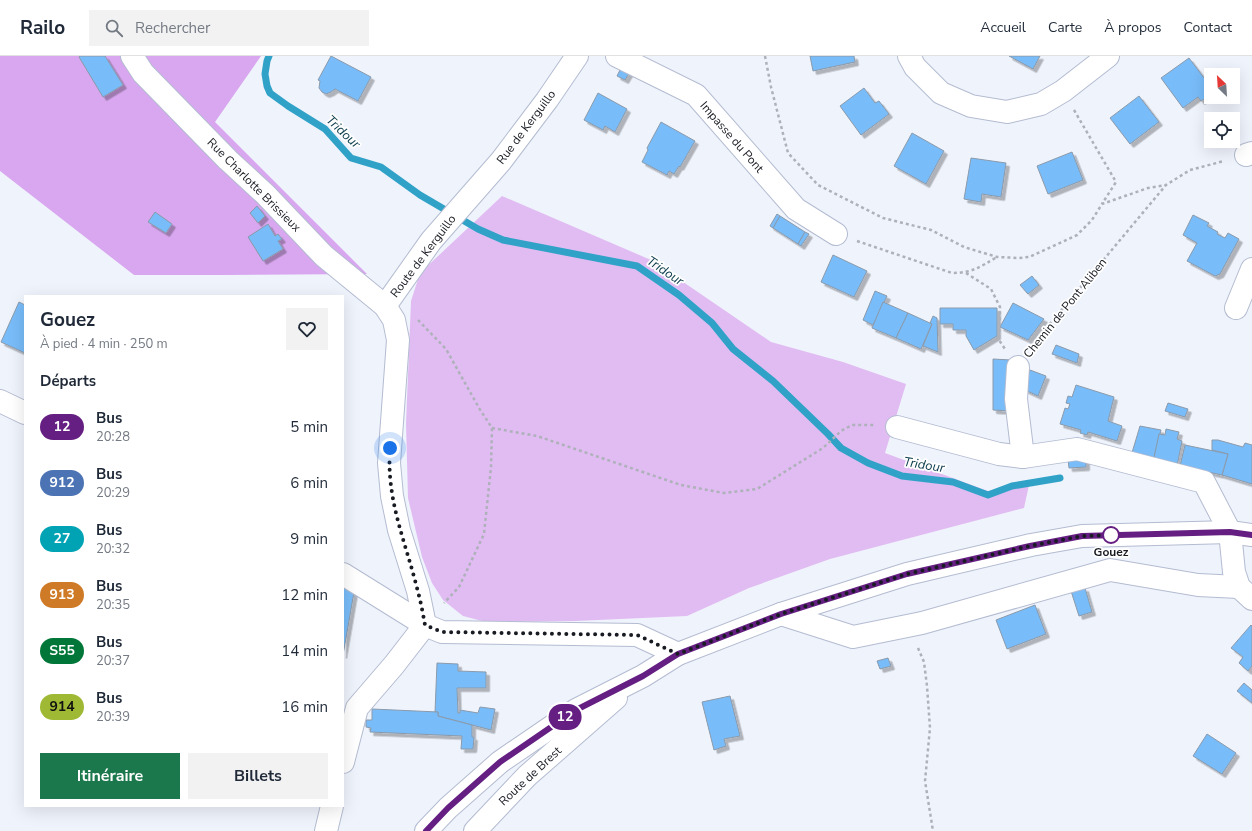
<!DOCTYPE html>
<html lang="fr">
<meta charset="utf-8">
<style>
body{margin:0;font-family:"Nunito Sans",sans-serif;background:#f2f2f3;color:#1f2937;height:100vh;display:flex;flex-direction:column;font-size:15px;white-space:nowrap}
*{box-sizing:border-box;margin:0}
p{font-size:13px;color:#747a83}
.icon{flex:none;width:22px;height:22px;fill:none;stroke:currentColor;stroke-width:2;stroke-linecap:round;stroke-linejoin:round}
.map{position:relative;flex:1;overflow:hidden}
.sheet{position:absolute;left:24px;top:239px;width:320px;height:512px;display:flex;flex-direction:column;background:#fff;border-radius:0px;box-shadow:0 4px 16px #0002}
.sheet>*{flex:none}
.badge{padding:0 8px;border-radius:13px;font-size:14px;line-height:26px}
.needle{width:26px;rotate:335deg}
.tools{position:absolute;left:1204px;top:12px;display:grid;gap:8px}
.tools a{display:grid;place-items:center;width:36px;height:36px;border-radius:0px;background:#fff;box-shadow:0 4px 16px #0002;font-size:20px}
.you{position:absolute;width:20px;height:20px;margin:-10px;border:3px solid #fff;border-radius:50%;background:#1a73e8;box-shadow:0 0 0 6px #1a73e833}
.map>.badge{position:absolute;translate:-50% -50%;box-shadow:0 0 0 2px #fff}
h2{padding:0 16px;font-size:15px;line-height:36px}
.round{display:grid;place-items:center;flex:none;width:42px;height:42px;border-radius:0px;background:#f2f2f3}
.overview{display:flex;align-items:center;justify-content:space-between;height:68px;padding:0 16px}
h1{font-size:19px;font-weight:700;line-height:30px}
.cta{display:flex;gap:8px;margin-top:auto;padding:8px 16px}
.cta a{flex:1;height:46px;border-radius:0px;background:#1b774c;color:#fff;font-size:16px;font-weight:700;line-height:46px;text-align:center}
.cta a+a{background:#f2f2f3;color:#1f2937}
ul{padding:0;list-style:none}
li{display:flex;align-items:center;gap:12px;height:56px;padding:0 16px}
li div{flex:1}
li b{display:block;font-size:15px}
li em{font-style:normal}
li .badge{min-width:44px;font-weight:700;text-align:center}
header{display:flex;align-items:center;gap:24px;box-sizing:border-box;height:56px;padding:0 20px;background:#fff;border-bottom:1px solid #e0e1e3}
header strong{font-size:19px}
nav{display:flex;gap:22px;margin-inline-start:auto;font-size:14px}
.search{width:280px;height:36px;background:#f2f2f3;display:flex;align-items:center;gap:10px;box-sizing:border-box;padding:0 14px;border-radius:0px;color:#747a83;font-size:15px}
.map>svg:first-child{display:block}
.green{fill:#e1bcf2}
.forest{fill:#d8a7ef}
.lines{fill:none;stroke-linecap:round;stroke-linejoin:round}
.stream{stroke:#31a2c7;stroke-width:7}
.building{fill:#78bcf9;stroke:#8a9aab;filter:url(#shadow)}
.minor-casing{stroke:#b4bcd1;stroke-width:24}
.major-casing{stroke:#b4bcd1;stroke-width:24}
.path{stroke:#aeb1ba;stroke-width:2.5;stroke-dasharray:3 3;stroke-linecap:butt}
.minor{stroke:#fff;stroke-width:22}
.major{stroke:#fff;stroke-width:22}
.line-casing{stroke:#fff;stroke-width:9}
.line{stroke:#651f82;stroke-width:6}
.walk{stroke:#181b22;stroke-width:4;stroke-dasharray:0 7.2}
.stop-dot{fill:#fff;stroke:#651f82;stroke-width:2}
.labels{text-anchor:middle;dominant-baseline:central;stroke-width:3.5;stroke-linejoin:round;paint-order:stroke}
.street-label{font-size:12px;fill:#181b22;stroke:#fff}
.stop-label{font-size:12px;font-weight:bold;fill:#181b22;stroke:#fff}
.water-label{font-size:13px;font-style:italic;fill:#104050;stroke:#fff}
</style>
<header>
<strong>Railo</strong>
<div class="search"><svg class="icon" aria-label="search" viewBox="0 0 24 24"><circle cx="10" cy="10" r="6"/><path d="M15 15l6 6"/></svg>Rechercher</div>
<nav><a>Accueil</a><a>Carte</a><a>À propos</a><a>Contact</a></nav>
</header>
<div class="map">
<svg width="1252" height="775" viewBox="0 0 1252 775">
<defs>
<filter id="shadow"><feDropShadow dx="3.5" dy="3.5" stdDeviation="0" flood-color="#0004"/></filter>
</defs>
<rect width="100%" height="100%" fill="#eff3fc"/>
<path class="green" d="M 502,140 L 651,204 L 771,286 L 843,306 L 906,328 L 885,397 L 988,435 L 1029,429 L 1024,452 L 830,503 L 749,532 L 687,560 L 576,565 L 486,566 L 463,560 L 443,544 L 432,527 L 422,501 L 408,442 L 406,368 L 411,245 L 420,217 Z"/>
<path class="forest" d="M 0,0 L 261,0 L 215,66 L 367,218 L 225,219 L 134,219 L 0,115 Z"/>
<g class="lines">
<path class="stream" d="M 269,0 L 267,5 L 265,18 L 267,30 L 270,37 L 288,50 L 325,73 L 351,102 L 381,111 L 420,139 L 478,173 L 503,184 L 637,210 L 679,239 L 712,267 L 733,293 L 773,325 L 828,378 L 841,392 L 868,407 L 902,420 L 953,426 L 988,439 L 1012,430 L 1060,422"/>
</g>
<g class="building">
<path d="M 80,0 L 105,0 L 123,29 L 103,41 L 79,1 Z"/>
<path d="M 331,0 L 371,21 L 358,45 L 335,33 L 331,36 L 326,38 L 322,36 L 319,32 L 320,25 L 318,24 Z"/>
<path d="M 810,0 L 854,0 L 855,6 L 813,15 Z"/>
<path d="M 1009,0 L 1040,0 L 1033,13 Z"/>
<path d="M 1189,2 L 1208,27 L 1207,28 L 1211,33 L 1211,38 L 1201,45 L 1198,41 L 1183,52 L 1161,22 Z"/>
<path d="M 622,10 L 631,14 L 625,24 L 617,20 Z"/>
<path d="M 864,32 L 875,47 L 879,45 L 889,58 L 861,79 L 840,50 Z"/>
<path d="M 598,37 L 627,53 L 615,76 L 605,70 L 603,74 L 584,64 Z"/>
<path d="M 1139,40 L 1159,66 L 1130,88 L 1110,62 Z"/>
<path d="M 661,66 L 695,85 L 680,111 L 679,110 L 674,118 L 669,115 L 667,119 L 642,106 L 648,94 L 647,92 Z"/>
<path d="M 912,77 L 944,95 L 926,128 L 894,110 Z"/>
<path d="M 1072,96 L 1083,124 L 1048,138 L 1037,110 Z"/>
<path d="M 971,102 L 1006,107 L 1001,141 L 982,138 L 981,146 L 964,143 Z"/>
<path d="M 257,150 L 265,160 L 258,167 L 250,157 Z"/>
<path d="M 155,156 L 172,168 L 166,177 L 148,166 Z"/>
<path d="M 777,158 L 780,160 L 773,172 L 770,170 Z"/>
<path d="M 1193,159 L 1209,167 L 1207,170 L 1218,176 L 1217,178 L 1225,182 L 1228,177 L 1239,183 L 1220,218 L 1215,220 L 1187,205 L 1197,187 L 1183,179 Z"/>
<path d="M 780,160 L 805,176 L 798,188 L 773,172 Z"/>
<path d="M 268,168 L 275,180 L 278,178 L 282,183 L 278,185 L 283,193 L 263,205 L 248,181 Z"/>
<path d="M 805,176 L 809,178 L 801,190 L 798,188 Z"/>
<path d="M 833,199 L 867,215 L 854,241 L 821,226 Z"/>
<path d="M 1032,220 L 1039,229 L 1028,238 L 1020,229 Z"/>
<path d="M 875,235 L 887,240 L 873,269 L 863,264 Z"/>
<path d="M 19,246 L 25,249 L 25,297 L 1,286 Z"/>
<path d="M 883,246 L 908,257 L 896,282 L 872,272 Z"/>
<path d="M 1013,247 L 1044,263 L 1028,284 L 1000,271 Z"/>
<path d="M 940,252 L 997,252 L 997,280 L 974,294 L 966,280 L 966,274 L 953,274 L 953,268 L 940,268 Z"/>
<path d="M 908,257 L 932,268 L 921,293 L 896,282 Z"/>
<path d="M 933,260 L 937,262 L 938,296 L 923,290 L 932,268 L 930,267 Z"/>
<path d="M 1056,289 L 1079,298 L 1077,307 L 1052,298 Z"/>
<path d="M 993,303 L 1011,304 L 1010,355 L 993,354 Z"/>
<path d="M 1030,314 L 1046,320 L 1038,340 L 1023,333 Z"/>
<path d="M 1076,329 L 1114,341 L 1108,365 L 1122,370 L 1117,385 L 1088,376 L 1087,379 L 1080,377 L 1081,374 L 1060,368 L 1065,352 L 1068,353 L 1070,348 L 1066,347 L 1068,340 L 1072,341 Z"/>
<path d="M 1168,347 L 1188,353 L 1185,361 L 1165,355 Z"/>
<path d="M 1140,370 L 1161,374 L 1153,406 L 1131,400 Z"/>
<path d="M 1166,373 L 1179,376 L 1177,383 L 1182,385 L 1177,410 L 1153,406 L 1159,378 L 1165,379 Z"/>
<path d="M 1212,384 L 1218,384 L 1243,391 L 1245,387 L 1252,389 L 1252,428 L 1222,419 L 1228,398 L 1212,394 Z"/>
<path d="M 1185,389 L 1228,398 L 1222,419 L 1180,410 Z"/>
<path d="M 1086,402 L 1086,411 L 1069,412 L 1068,403 Z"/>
<path d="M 343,529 L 354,536 L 343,599 Z"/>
<path d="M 1085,532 L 1092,556 L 1079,560 L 1071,535 Z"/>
<path d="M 1035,549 L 1046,578 L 1007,593 L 996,564 Z"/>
<path d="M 1251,569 L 1252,570 L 1252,610 L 1248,615 L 1239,607 L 1243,601 L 1231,592 Z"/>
<path d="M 888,602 L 891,610 L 880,613 L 877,605 Z"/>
<path d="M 437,607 L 458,608 L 458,615 L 486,616 L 486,632 L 457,632 L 458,657 L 460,657 L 460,654 L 478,657 L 480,651 L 495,653 L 491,674 L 438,660 L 438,656 L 435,656 Z"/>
<path d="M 1244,627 L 1252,634 L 1252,647 L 1237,635 Z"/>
<path d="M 730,640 L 740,680 L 724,683 L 726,690 L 714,694 L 702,646 Z"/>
<path d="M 372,653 L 438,656 L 438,660 L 472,669 L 472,681 L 474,681 L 473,693 L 461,693 L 462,680 L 370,676 L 371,672 L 366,671 L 366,664 L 372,664 Z"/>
<path d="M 1207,678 L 1236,697 L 1222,718 L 1193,700 Z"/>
</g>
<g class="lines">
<g class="minor-casing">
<g id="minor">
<path d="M 132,0 L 143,17 L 228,104 L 265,138 L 324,200 L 385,250 L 394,264 L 398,284 L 389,407 L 392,440 L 399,474 L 418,535 L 425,569"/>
<path d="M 617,0 L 696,39 L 796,153 L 836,178"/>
<path d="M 909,0 L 915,11 L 941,37 L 971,50 L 1007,56 L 1041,48 L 1063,35 L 1108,0"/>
<path d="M 1246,99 L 1252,97"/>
<path d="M 385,250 L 431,185 L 501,105 L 547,44 L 577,0"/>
<path d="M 1236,252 L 1252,213"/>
<path d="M 1018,311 L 1016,343 L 1023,401"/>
<path d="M 0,345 L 25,357"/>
<path d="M 897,371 L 999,398 L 1023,401 L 1077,393 L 1204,426 L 1230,476 L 1234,516 L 1239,531 L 1252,543"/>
<path d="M 343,518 L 425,569 L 442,576 L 637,579 L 678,598"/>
<path d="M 781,558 L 853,581 L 922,567 L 1110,514 L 1198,529 L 1239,531"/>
<path d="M 343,706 L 357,652 L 394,609 L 425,569"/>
<path d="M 326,775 L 332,750"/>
</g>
</g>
<g class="major-casing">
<g id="major">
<path d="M 426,775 L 448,752 L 500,706 L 576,654 L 643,620 L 678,598 L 781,558 L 907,518 L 1031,489 L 1082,480 L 1230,476 L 1252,479"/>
<path d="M 475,775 L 527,720 L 616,642"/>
</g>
</g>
<g class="path">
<path d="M 765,0 L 771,31 L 788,97 L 818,129 L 883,162 L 931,174 L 964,191 L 997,201 L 1019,202 L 1029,201 L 1062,186 L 1077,179 L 1092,164 L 1102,148 L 1148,132 L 1166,129"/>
<path d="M 1074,54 L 1116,126 L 1102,148"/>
<path d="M 857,185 L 952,217 C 972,217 980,211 997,201"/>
<path d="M 966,217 L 991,233 L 1000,251 L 999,284 L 1005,293"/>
<path d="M 418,264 L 446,293 L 479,352 L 492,372 L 491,411 L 484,478 L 459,531 L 444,547"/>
<path d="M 1031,292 L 1039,281 L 1166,129 L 1190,114 L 1224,105"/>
<path d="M 492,372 L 537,380 L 681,429 L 724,437 L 757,433 L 823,392 L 841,375 L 852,369 L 876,369"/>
<path d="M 918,592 L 924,606 L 927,630 L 930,672 L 925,725 L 933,775"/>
</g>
<use href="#minor" class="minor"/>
<use href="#major" class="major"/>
</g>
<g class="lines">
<g class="line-casing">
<path id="line" d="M 426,775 L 448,752 L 500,706 L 576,654 L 643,620 L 678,598 L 781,558 L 907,518 L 1030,490 L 1082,480 L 1230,476 L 1252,479"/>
</g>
<use href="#line" class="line"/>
<path class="walk" d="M 390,392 C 386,445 406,486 418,536 C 421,547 423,558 425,569 L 442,576 L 637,579 L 678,598 L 781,558 L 907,518 L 1030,490 L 1082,480 L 1111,479"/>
</g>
<circle class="stop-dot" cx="1111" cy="479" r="8"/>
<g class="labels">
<g class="street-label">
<text transform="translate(526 71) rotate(-53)">Rue de Kerguillo</text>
<text transform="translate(732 81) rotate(49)">Impasse du Pont</text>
<text transform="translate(254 129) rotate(45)">Rue Charlotte Brissieux</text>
<text transform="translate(423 200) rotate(-53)">Route de Kerguillo</text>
<text transform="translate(1065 252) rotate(-51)">Chemin de Pont Aliben</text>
<text transform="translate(530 720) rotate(-43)">Route de Brest</text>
</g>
<g class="stop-label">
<text x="1111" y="496">Gouez</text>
</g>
<g class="water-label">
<text transform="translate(343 76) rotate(43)">Tridour</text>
<text transform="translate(665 215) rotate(34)">Tridour</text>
<text transform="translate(924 409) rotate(9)">Tridour</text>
</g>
</g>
</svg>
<div class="tools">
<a><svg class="needle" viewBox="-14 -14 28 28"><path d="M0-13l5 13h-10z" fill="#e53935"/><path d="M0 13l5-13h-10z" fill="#747a83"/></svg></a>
<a><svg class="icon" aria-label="locate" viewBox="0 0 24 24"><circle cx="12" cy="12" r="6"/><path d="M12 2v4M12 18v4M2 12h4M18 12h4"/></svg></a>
</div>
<div class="you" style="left:390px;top:392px"></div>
<b class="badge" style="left:565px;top:661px;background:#651f82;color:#fff">12</b>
<section class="sheet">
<div class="overview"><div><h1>Gouez</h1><p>À pied · 4 min · 250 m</p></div><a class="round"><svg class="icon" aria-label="heart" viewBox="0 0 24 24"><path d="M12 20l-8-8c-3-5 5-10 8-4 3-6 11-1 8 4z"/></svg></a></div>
<h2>Départs</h2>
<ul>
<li><span class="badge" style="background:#651f82;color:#fff">12</span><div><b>Bus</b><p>20:28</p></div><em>5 min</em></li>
<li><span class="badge" style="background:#4c74b5;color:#fff">912</span><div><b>Bus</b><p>20:29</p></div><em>6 min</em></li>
<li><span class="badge" style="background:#00a3b4;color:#fff">27</span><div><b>Bus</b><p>20:32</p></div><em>9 min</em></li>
<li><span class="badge" style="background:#cf7a26;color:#fff">913</span><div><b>Bus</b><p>20:35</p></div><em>12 min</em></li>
<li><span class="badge" style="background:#007738;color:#fff">S55</span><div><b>Bus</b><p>20:37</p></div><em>14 min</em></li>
<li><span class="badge" style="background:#9fb935;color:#111">914</span><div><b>Bus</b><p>20:39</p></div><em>16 min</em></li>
</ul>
<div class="cta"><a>Itinéraire</a><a>Billets</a></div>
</section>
</div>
